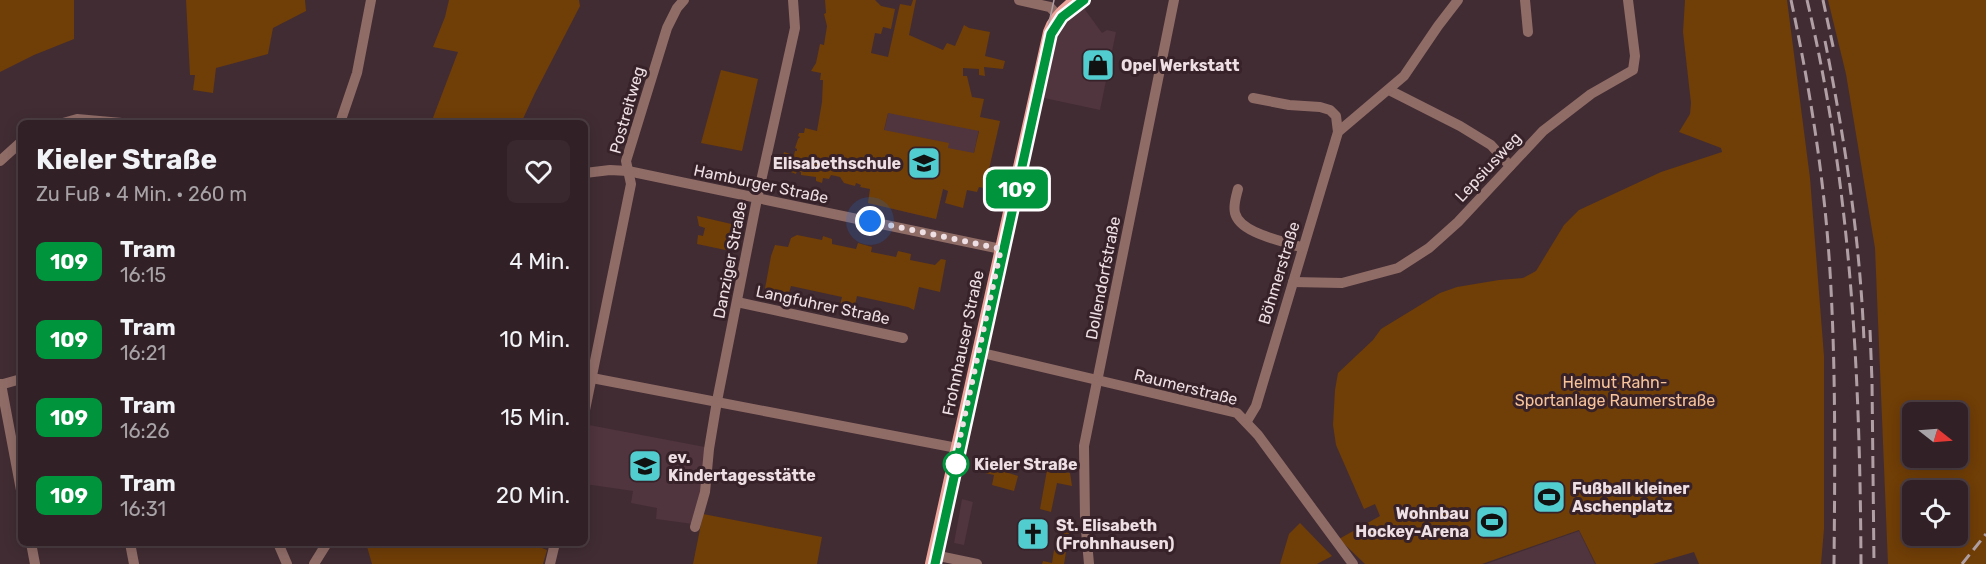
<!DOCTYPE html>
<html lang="de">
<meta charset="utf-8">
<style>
body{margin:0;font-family:Rubik,sans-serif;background:#39292e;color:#f1f3f6;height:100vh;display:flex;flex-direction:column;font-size:22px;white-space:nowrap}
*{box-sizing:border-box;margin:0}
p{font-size:20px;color:#a8a3a7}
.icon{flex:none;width:33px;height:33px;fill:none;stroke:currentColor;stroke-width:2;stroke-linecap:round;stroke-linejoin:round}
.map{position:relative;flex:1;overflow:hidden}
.sheet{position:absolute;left:18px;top:120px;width:570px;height:426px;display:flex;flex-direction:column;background:#312126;border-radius:9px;box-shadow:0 3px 15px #0003,0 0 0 2px #4c3e43}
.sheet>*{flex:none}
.badge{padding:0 12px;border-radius:9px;font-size:21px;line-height:39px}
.needle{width:39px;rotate:107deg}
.buttons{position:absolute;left:1902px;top:402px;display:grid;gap:12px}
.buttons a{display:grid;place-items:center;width:66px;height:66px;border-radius:9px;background:#312126;box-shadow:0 3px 15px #0003,0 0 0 2px #4c3e43;font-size:30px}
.you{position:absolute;width:30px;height:30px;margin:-15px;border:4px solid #fff;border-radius:50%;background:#1a73e8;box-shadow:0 0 0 9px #1a73e833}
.map>.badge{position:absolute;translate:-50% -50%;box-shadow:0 0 0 3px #fff}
.round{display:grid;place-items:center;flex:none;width:63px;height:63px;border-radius:9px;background:#39292e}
.overview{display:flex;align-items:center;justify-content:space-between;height:102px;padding:0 18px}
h1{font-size:28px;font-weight:700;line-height:45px}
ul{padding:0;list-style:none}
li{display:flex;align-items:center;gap:18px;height:78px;padding:0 18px}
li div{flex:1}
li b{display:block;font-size:22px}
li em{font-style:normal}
li .badge{min-width:66px;font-weight:700;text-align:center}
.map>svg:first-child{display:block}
.built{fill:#50343e}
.green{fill:#703e07;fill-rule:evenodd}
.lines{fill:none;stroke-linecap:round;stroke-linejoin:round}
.minor{stroke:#906c67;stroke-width:10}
.major{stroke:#eda49a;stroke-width:14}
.tram{stroke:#b0a0a5;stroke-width:1.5}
.rail{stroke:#b0a0a5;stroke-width:3;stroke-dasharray:12 6;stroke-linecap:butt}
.line-casing{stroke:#fff;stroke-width:14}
.line{stroke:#00943c;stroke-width:9}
.walk{stroke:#eddfe3;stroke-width:6;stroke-dasharray:0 10.8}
.stop-dot{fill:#fff;stroke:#00943c;stroke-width:3}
.labels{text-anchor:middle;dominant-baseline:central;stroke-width:6;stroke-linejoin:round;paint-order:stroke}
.poi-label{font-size:16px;font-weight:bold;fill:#eddfe3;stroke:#372229;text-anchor:start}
.street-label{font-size:16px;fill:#eddfe3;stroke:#372229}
.park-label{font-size:16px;fill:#f7c39a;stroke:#372229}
.stop-label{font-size:16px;font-weight:bold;fill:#eddfe3;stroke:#372229;text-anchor:start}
</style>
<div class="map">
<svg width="1986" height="564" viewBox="0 0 1986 564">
<rect width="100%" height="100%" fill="#412c33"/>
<g class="built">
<path d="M 1083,7 L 1102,33 L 1107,30 L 1116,32 L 1100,110 L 1044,98 L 1056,41 L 1065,23 Z"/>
<path d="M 891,100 L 981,120 L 965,194 L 943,189 L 936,219 L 868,203 Z"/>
<path d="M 589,425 L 705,447 L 703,492 L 693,524 L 656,519 L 657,508 L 631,503 L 633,491 L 585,484 L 585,448 Z"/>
<path d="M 962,499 L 973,502 L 964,545 L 954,543 Z"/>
<path d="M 1579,531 L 1595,564 L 1486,564 Z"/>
</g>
<g class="green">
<path d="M 0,0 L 74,0 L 74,39 L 34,55 L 0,72 Z"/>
<path d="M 186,0 L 305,0 L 306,11 L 273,28 L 268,54 L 216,68 L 213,93 L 193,90 L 195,75 L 190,75 Z"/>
<path d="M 449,0 L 579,0 L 580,6 L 535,93 L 521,123 L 431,123 L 458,52 L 433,47 L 445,17 Z"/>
<path d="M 825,0 L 875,0 L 881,6 L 895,9 L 891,29 L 883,27 L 881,34 L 875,33 L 871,53 L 888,57 L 900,4 L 911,6 L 913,0 L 916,0 L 909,35 L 943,50 L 947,43 L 955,46 L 964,25 L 969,28 L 990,32 L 985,56 L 1005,61 L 1003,69 L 984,67 L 985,76 L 979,75 L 979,69 L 963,68 L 963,76 L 967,76 L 972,97 L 984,99 L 980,117 L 1000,121 L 987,178 L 990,179 L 988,189 L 979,187 L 977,192 L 967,190 L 963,208 L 945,203 L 948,191 L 943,189 L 936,219 L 868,203 L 870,189 L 860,187 L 861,185 L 856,183 L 855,186 L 844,183 L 840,177 L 831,175 L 829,179 L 823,178 L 822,183 L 816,181 L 816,177 L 801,175 L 801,172 L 797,171 L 796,174 L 777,167 L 777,165 L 781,165 L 784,152 L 794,155 L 795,151 L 797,151 L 797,149 L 795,148 L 798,139 L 800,137 L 798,136 L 799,133 L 804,133 L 805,128 L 817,131 L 822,102 L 823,80 L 820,80 L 821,73 L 811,71 L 816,63 L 820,44 L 824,45 L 827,26 L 824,14 L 826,13 ZM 888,113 L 979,131 L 974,153 L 948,148 L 949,143 L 884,130 Z"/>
<path d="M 1685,0 L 1787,0 L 1810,178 L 1824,356 L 1824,529 L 1821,564 L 1699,564 L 1694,552 L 1653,564 L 1596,564 L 1579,530 L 1482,564 L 1365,564 L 1339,539 L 1380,516 L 1375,504 L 1364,509 L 1336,445 L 1333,425 L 1335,390 L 1338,373 L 1373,340 L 1381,329 L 1440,293 L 1457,287 L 1499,280 L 1523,278 L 1536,271 L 1564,225 L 1579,210 L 1661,172 L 1722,152 L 1721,148 L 1679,132 L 1690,114 L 1691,103 L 1683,32 Z"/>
<path d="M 1828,0 L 1986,0 L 1986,564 L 1888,564 L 1875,248 L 1846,74 ZM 1912,412 L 1958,412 L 1958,458 L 1912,458 ZM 1912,490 L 1958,490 L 1958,536 L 1912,536 Z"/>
<path d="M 721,70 L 758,79 L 742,151 L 701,143 Z"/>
<path d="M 697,216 L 740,226 L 735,252 L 697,244 L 698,235 L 703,236 L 705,228 L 699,226 Z"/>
<path d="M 797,235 L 822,240 L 823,236 L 832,239 L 832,244 L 856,249 L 858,243 L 872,247 L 871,252 L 896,257 L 898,251 L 911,254 L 910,260 L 935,265 L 941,259 L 946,260 L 940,292 L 919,287 L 914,310 L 908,307 L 857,296 L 854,309 L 840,305 L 842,297 L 791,286 L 789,293 L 780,291 L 778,296 L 764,294 L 771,256 L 775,245 L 788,247 L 791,238 Z"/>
<path d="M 987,466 L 1018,476 L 1014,491 L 992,485 L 994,475 L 985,473 Z"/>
<path d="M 1047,470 L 1070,473 L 1072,486 L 1057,483 L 1051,512 L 1040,509 Z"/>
<path d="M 703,514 L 822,537 L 817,564 L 693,564 Z"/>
<path d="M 1059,522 L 1070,527 L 1064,564 L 1042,564 L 1043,561 L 1052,563 L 1054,550 L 1063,543 L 1065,536 L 1059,526 Z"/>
<path d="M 1300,523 L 1332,556 L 1317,564 L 1280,564 L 1289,534 Z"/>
<path d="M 366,543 L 542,543 L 542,548 L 547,550 L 543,564 L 372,564 Z"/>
</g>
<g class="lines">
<g class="minor">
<path d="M 1019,0 L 1050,7 L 1059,17"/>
<path d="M 1525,0 L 1528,32"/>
<path d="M 1389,90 L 1460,126 L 1491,145 L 1510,166"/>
<path d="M 1253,98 L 1289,105 L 1320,107 L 1330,110 L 1336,116 L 1338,132"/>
<path d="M 63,123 L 77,119 L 122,123"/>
<path d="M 340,123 L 357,73 L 371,0"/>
<path d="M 0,161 L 21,142"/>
<path d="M 585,173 L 610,170 L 628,171 L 1001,249"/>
<path d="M 1238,189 C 1236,197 1233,205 1235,213 C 1240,234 1285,241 1303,248"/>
<path d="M 1293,282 L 1342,283 L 1398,268 L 1429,248 L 1458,222 L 1543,131 L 1591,94 L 1633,70 L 1635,56 L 1628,0"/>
<path d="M 737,302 L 903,338"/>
<path d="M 978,352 L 1237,413 L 1258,435 L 1353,564"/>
<path d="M 592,378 L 957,448"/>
<path d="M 1,384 L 21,490"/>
<path d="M 0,385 L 21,379"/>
<path d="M 585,410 L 631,184 L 626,161 L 667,28 L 677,8 L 684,0"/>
<path d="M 1247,421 L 1256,406 L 1338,132 L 1404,76 L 1438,26 L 1458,0"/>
<path d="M 695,527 L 705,492 L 709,449 L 717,401 L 757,199 L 795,28 L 793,0"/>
<path d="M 31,543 L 35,564"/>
<path d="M 130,543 L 134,564"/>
<path d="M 278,543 L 287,564"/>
<path d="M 934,555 L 977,564"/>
<path d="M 314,564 L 327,543"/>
<path d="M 550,564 L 555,543"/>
<path d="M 1089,564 L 1085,519 L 1084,446 L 1174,0"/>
</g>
<path class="major" d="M 932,564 L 1050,32 C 1055,18 1066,8 1078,0"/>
<g class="tram">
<path d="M 1047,32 L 1054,0"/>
<path d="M 935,564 L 1051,34 L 1062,17 L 1084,0"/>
</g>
<g class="rail">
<path d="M 1791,0 C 1809,84 1823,170 1829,256 C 1836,358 1835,461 1834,564"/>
<path d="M 1807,0 C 1851,185 1860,374 1861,564"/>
<path d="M 1823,0 L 1834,51"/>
<path d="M 1825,41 C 1845,140 1860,240 1864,341"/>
<path d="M 1870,330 L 1872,381 L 1874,564"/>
<path d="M 1962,564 L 1986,534"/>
</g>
</g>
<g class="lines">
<g class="line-casing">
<path id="line" d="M 935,564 L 1051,34 L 1062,17 L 1084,0"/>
</g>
<use href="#line" class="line"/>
<path class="walk" d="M 870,221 L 1001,249 L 954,465 L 956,464"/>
</g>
<defs>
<g id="shop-square" transform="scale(1.725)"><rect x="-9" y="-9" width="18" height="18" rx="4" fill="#52cdcf" stroke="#372229"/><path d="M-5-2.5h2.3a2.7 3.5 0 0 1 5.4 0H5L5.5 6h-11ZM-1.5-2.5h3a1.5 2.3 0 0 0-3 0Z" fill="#111"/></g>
<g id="school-square" transform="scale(1.725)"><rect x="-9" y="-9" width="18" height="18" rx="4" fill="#52cdcf" stroke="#372229"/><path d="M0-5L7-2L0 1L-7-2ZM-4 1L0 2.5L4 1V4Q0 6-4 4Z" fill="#111"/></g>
<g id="stadium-square" transform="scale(1.725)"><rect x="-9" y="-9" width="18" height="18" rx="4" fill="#52cdcf" stroke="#372229"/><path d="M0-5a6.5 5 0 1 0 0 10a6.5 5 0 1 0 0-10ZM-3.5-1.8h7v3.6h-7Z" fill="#111"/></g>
<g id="church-square" transform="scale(1.725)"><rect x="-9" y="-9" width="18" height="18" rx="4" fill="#52cdcf" stroke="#372229"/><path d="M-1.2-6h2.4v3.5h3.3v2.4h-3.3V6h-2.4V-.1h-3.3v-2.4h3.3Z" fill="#111"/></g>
</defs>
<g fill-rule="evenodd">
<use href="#shop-square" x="1098" y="65"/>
<use href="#school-square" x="924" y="163"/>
<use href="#school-square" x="645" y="466"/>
<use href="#stadium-square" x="1549" y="497"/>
<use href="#stadium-square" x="1492" y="522"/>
<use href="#church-square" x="1033" y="534"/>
</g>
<circle class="stop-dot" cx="956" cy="464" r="12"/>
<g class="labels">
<g class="poi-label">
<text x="1121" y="65">Opel Werkstatt</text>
<text x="901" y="163" text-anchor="end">Elisabethschule</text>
<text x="668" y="457">ev.<tspan x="668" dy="18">Kindertagesstätte</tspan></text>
<text x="1572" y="488">Fußball kleiner<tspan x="1572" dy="18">Aschenplatz</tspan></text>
<text x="1469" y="513" text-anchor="end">Wohnbau<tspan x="1469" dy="18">Hockey-Arena</tspan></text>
<text x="1056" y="525">St. Elisabeth<tspan x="1056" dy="18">(Frohnhausen)</tspan></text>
</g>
<g class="street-label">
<text transform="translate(627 110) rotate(-74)">Postreitweg</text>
<text transform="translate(1488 167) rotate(-47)">Lepsiusweg</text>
<text transform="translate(761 184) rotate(12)">Hamburger Straße</text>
<text transform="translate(730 260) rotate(-79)">Danziger Straße</text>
<text transform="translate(1279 273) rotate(-73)">Böhmerstraße</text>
<text transform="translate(1103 278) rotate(-79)">Dollendorfstraße</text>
<text transform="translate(823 305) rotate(12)">Langfuhrer Straße</text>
<text transform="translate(963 343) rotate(-78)">Frohnhauser Straße</text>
<text transform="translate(1186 387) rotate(14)">Raumerstraße</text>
</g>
<g class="park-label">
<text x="1615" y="382">Helmut Rahn-<tspan x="1615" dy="18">Sportanlage Raumerstraße</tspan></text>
</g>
<g class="stop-label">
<text x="974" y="464">Kieler Straße</text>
</g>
</g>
</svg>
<div class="buttons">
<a><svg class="needle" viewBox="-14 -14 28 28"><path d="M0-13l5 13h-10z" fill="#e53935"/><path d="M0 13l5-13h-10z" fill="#a8a3a7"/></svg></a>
<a><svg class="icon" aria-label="locate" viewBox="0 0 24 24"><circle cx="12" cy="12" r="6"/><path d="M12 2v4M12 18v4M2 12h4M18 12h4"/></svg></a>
</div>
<div class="you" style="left:870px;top:221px"></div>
<b class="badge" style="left:1017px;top:189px;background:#00943c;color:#fff">109</b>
<section class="sheet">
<div class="overview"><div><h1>Kieler Straße</h1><p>Zu Fuß · 4 Min. · 260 m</p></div><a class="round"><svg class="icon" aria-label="heart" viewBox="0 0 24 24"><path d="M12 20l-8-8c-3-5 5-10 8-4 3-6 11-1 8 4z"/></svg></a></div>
<ul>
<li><span class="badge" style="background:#00943c;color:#fff">109</span><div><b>Tram</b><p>16:15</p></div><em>4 Min.</em></li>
<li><span class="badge" style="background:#00943c;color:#fff">109</span><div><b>Tram</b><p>16:21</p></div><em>10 Min.</em></li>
<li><span class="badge" style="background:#00943c;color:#fff">109</span><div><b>Tram</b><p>16:26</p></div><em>15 Min.</em></li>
<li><span class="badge" style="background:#00943c;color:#fff">109</span><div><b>Tram</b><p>16:31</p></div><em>20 Min.</em></li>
</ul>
</section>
</div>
